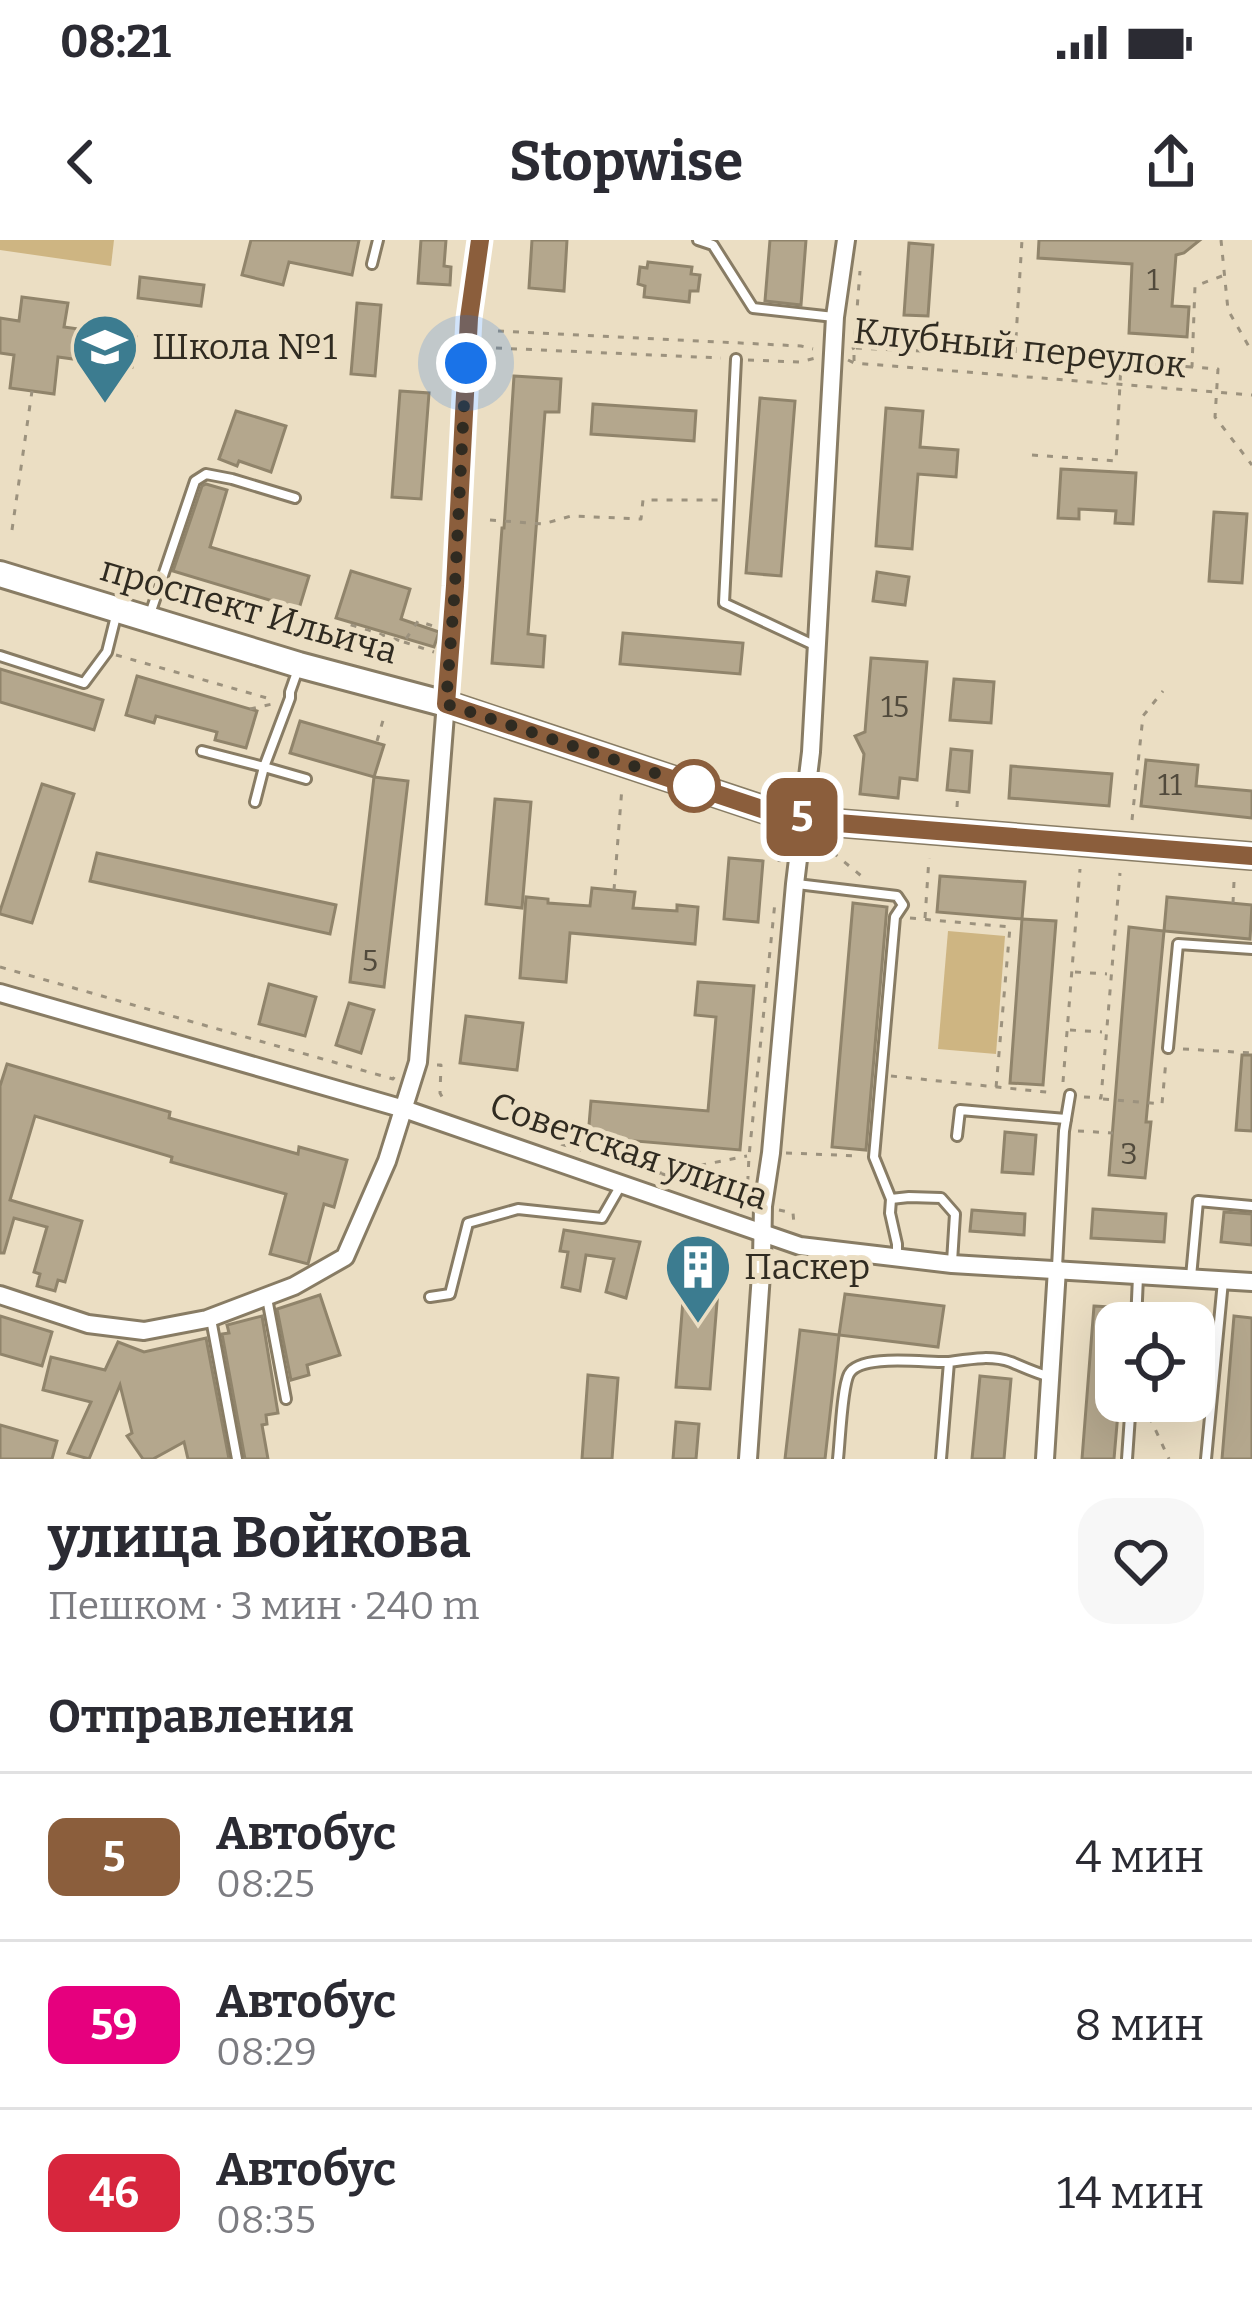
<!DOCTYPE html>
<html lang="ru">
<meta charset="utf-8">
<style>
body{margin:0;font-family:Bitter,serif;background:#f7f7f7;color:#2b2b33;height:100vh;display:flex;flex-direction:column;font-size:45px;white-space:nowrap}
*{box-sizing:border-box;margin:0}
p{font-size:39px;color:#7c7c81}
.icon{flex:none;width:66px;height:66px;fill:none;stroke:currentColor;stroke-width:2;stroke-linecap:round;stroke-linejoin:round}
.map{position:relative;height:1219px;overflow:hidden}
.drawer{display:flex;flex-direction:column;background:#fff;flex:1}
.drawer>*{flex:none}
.badge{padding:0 24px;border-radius:18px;font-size:42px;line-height:78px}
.controls{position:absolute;left:1095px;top:1062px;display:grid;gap:24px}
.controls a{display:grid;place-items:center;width:120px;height:120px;border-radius:24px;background:#fff;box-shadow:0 12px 48px #0002;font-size:60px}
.you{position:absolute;width:60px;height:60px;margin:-30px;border:9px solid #fff;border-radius:50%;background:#1a73e8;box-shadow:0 0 0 18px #1a73e833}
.map>.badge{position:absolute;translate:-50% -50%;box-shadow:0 0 0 6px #fff}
h2{padding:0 48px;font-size:45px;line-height:108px}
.round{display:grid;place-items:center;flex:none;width:126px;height:126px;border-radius:36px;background:#f7f7f7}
.headline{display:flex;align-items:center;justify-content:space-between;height:204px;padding:0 48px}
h1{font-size:57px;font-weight:700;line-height:90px}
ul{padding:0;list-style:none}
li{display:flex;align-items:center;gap:36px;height:168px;padding:0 48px;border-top:3px solid #e1e1e2}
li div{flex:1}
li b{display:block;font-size:45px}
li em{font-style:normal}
li .badge{min-width:132px;font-weight:700;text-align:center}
.status{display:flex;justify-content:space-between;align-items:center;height:84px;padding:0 60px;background:#fff;direction:ltr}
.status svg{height:33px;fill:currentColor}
header{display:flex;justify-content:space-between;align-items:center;height:156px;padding:0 48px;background:#fff;font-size:54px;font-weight:700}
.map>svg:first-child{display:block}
.green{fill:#ceb582}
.building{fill:#b4a78d;stroke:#90846b;stroke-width:3}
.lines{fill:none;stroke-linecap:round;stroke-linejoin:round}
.lane-casing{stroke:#887c64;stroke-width:14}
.street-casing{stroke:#887c64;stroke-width:22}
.secondary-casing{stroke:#887c64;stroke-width:30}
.path{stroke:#9c927e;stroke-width:3;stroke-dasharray:6 9;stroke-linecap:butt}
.lane{stroke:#fff;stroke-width:8}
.street{stroke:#fff;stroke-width:16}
.secondary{stroke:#fff;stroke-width:24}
.line-casing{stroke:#fff;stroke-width:27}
.line{stroke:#8b5e3c;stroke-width:18}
.walk{stroke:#302b21;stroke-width:12;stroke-dasharray:0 21.6}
.stop-dot{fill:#fff;stroke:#8b5e3c;stroke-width:6}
.labels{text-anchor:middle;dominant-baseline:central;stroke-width:10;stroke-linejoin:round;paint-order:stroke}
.number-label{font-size:30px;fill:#514a3c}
.poi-label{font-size:36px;fill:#302b21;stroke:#ebdec3;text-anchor:start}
.street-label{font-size:36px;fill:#302b21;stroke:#ebdec3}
</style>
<div class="status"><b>08:21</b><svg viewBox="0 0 49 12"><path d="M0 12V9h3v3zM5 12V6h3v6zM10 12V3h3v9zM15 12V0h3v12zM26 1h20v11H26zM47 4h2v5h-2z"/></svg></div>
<header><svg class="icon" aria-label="back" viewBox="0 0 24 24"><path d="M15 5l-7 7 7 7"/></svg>Stopwise<svg class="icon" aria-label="share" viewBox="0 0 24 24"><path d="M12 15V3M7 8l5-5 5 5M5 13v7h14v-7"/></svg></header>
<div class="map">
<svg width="1252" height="1219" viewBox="0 0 1252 1219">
<rect width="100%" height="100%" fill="#ebdec3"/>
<g class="green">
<path d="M 0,0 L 114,0 L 111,26 L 0,10 Z"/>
<path d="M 948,691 L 1005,696 L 996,814 L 938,809 Z"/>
</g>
<g class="building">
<path d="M 251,0 L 359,0 L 352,35 L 289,22 L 283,45 L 242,35 Z"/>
<path d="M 421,0 L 446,0 L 444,26 L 451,27 L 450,45 L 418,43 Z"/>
<path d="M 532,0 L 567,0 L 564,51 L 529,48 Z"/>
<path d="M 770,0 L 806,0 L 801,65 L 765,61 Z"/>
<path d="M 1039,0 L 1200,0 L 1184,13 L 1176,15 L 1172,66 L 1189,67 L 1187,97 L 1129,93 L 1132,24 L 1038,18 Z"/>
<path d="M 909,3 L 933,5 L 928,76 L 904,75 Z"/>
<path d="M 648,22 L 692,27 L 691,34 L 700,35 L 698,51 L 690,51 L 689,62 L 644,57 L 645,46 L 638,44 L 640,27 L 647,28 Z"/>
<path d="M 140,37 L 204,45 L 201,66 L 138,58 Z"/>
<path d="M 22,57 L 68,63 L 64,87 L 136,97 L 132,127 L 58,117 L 54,154 L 10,148 L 14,115 L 0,113 L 0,78 L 19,81 Z"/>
<path d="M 357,63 L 381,65 L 375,136 L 351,134 Z"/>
<path d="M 514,136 L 561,139 L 559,172 L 545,172 L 528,394 L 545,396 L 543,427 L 492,423 L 502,288 L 504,288 Z"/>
<path d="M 400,151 L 429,153 L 421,259 L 392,257 Z"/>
<path d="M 760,158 L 795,161 L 781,336 L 746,333 Z"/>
<path d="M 593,164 L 696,171 L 694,201 L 591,194 Z"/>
<path d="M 886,168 L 923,171 L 920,207 L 958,210 L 956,237 L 918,234 L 912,309 L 876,306 Z"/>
<path d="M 236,171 L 286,186 L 271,232 L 239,221 L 237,226 L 219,219 Z"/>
<path d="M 1061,229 L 1136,233 L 1133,284 L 1115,283 L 1116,271 L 1079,269 L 1079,279 L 1058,278 Z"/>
<path d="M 206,244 L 227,250 L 210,307 L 309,336 L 299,369 L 173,331 L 202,246 Z"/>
<path d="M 1214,272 L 1247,274 L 1242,343 L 1209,341 Z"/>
<path d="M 351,331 L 410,349 L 401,379 L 439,392 L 434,407 L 336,378 Z"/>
<path d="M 877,332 L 909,337 L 905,365 L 873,361 Z"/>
<path d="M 623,393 L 743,403 L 740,434 L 620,424 Z"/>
<path d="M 871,418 L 927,422 L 917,540 L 900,538 L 898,558 L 860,554 L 864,514 L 855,496 L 865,492 Z"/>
<path d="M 0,429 L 103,460 L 94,490 L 0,462 Z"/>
<path d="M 137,436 L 257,471 L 246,508 L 215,500 L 217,492 L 156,476 L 154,483 L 126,475 Z"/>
<path d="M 954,439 L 994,442 L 991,483 L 950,480 Z"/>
<path d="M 300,481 L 384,505 L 374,537 L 290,513 Z"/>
<path d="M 951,509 L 972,511 L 969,552 L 947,550 Z"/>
<path d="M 1146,520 L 1198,525 L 1196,546 L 1252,551 L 1252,578 L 1141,566 Z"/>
<path d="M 1011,526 L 1112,534 L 1109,566 L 1009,558 Z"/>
<path d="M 374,537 L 408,541 L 384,747 L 350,742 Z"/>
<path d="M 42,544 L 74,554 L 32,683 L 0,674 L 0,671 Z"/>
<path d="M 495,559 L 531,562 L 522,668 L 486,664 Z"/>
<path d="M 97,613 L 336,665 L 330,694 L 90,641 Z"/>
<path d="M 729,618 L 763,621 L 758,682 L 724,679 Z"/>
<path d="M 940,636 L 1025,642 L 1022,679 L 937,672 Z"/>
<path d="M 592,648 L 635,652 L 633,668 L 677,671 L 677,665 L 698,667 L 695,704 L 570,693 L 566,742 L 520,738 L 526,657 L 548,659 L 548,663 L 590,666 Z"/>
<path d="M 1167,657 L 1252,665 L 1250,699 L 1164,691 Z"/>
<path d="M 853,663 L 887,667 L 866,910 L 832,907 Z"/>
<path d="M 1022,679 L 1056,681 L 1043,845 L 1010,843 Z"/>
<path d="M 1129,687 L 1164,691 L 1146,882 L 1151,882 L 1145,938 L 1109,935 Z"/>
<path d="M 698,742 L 754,746 L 740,910 L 588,897 L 591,861 L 708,871 L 716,777 L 695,775 Z"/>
<path d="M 269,744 L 316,757 L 305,796 L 259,784 Z"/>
<path d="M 349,763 L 374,770 L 361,813 L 336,805 Z"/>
<path d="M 466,776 L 523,783 L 517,830 L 460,823 Z"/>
<path d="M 1242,815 L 1252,815 L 1252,891 L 1236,890 Z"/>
<path d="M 7,824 L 170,872 L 169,878 L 298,914 L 299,907 L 347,920 L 334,967 L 324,964 L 308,1024 L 270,1014 L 286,954 L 171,922 L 172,917 L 35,876 L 10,960 L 82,981 L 65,1042 L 58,1040 L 55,1051 L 37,1046 L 40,1034 L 34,1032 L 47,987 L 14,978 L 4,1013 L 0,1013 L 0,846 Z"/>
<path d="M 1005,892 L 1036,895 L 1033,934 L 1002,932 Z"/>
<path d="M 1093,969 L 1166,974 L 1164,1002 L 1091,998 Z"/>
<path d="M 972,970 L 1025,974 L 1024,995 L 970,991 Z"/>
<path d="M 1224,972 L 1252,974 L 1252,1005 L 1221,1002 Z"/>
<path d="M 564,990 L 640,1002 L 626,1058 L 606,1052 L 614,1019 L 586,1015 L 580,1051 L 562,1047 L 568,1012 L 560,1011 Z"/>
<path d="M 686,1023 L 720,1025 L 710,1149 L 676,1147 Z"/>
<path d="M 845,1054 L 944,1066 L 938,1107 L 839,1095 Z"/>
<path d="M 320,1055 L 340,1115 L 307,1125 L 309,1135 L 291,1140 L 277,1069 Z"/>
<path d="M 1094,1066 L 1126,1068 L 1124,1083 L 1116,1083 L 1116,1161 L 1119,1161 L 1114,1219 L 1082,1219 Z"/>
<path d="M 0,1076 L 52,1092 L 42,1126 L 0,1114 Z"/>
<path d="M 262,1076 L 278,1173 L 266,1175 L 267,1184 L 262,1185 L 268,1219 L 245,1219 L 222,1094 L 229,1093 L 227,1085 Z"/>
<path d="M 1234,1076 L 1252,1078 L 1252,1219 L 1222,1219 Z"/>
<path d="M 800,1090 L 839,1095 L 825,1219 L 785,1219 Z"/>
<path d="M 206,1098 L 229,1219 L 188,1219 L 184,1202 L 153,1219 L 143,1219 L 127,1196 L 132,1193 L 120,1145 L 89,1219 L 68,1213 L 91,1162 L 43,1150 L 51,1117 L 105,1130 L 118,1102 L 144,1112 Z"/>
<path d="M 588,1135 L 618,1138 L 612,1219 L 582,1219 Z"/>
<path d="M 980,1136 L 1011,1139 L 1004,1219 L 972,1219 Z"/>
<path d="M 676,1182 L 699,1184 L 696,1219 L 673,1219 Z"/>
<path d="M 0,1185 L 57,1201 L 52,1219 L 0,1219 Z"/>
</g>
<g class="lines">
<g class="lane-casing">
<g id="lane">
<path d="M 698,0 L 713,5 L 753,68 L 834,77"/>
<path d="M 372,24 L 378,0"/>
<path d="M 736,119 L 724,363 L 816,406"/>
<path d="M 149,377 L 195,241 L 206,234 L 232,239 L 295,258"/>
<path d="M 0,416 L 84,443 L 107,412 L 117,372"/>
<path d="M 202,511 L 264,527 L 290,458 L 290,452 L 297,432"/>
<path d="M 255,562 L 264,527 L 306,539"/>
<path d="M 797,644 L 897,656 L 903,665 L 895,677 L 874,917 L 891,959 L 890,973 L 897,1004 L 897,1016"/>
<path d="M 1168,808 L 1178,704 L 1252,709"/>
<path d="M 957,896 L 960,870 L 1066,879"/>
<path d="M 891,959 L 909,957 L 941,958 L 955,974 L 952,1022"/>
<path d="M 1057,1027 L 1064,891 L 1070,855"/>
<path d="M 1191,1037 L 1198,961 L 1252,966"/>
<path d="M 430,1057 L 450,1054 L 468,983 L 518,969 L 602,978 L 621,945"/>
<path d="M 267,1058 L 286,1159"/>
<path d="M 211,1079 L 237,1219"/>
<path d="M 1136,1083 L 1138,1036"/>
<path d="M 838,1219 C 840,1201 842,1147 849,1134 C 860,1113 927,1123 949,1122"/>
<path d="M 941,1219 L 949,1122 C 970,1119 991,1115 1011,1122 C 1025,1128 1036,1133 1050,1137"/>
<path d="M 1127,1219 L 1131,1161"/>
<path d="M 1206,1219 L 1223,1041"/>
</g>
</g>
<g class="street-casing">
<g id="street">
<path d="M 0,753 L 404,869 L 800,1006 L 952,1024 L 1252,1042"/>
<path d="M 0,1055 L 88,1084 L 144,1091 L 207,1079 L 294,1046 L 345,1017 L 387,921 L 418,822 L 455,346 L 469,78 L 480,0"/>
<path d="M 748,1219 L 762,1020 L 763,966 L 771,913 L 795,644 L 811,512 L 835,77 L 846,0"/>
<path d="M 1045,1219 L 1057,1029"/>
</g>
</g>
<g class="secondary-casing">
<path id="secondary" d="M 0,334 L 299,425 L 446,464 L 771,572 L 825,582 L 1252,616"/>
</g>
<g class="path">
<path d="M 1221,0 L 1228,70 L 1252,112"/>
<path d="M 1222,36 L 1195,46 L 1192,127 L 1218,129 L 1215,177 L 1252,225"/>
<path d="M 498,91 L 801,106 L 813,109"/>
<path d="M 496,108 L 721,118"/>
<path d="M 852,109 L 854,108 L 860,31"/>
<path d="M 1015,113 L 1022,0"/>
<path d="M 748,120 L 799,122 L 816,118"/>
<path d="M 848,120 L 854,123 L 1252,155"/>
<path d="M 854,121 L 854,108 L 1014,115 L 1192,127"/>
<path d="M 1032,215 L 1116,221 L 1121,124"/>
<path d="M 490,280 L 543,284 L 571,276 L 641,279 L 643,260 L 719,260"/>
<path d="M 12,290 L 32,151"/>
<path d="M 326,400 L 348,384 L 404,402 L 418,381 L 436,387"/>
<path d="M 404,402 L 434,412"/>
<path d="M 116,415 L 274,460"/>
<path d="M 250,469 L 272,464"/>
<path d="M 377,501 L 384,477"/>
<path d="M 957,567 L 958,551"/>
<path d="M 1132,580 L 1143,476 L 1163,451"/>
<path d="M 825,601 L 825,606 L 865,639"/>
<path d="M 779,622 L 782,600"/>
<path d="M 614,650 L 622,547"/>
<path d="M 1233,663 L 1234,642"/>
<path d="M 910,678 L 1010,687 L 996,848"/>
<path d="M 925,678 L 929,618"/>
<path d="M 0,727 L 393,839 L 395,836"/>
<path d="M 1075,732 L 1107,734"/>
<path d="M 1070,790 L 1102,792"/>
<path d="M 1183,809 L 1252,813"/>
<path d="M 437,825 L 441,825 L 440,853 L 446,864"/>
<path d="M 891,836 L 1055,853"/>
<path d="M 1063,842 L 1080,629"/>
<path d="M 1084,857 L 1101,858 L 1120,633"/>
<path d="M 1103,859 L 1162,864 L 1166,820"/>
<path d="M 1078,891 L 1113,893"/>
<path d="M 561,904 L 747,959"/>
<path d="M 786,913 L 860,916"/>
<path d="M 656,934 L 747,916"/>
<path d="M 747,957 L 749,916 L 775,662"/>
<path d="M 779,970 L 793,973 L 794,984"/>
<path d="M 1143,1163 L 1169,1219"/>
</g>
<use href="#lane" class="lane"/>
<use href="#street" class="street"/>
<use href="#secondary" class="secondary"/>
</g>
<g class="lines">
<g class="line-casing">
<path id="line" d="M 480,0 L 469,78 L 455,346 L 446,464 L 771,572 L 825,582 L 1252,616"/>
</g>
<use href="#line" class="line"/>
<path class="walk" d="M 466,123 L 455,346 L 446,464 L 694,546"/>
</g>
<defs>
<g id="school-pin" transform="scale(3.45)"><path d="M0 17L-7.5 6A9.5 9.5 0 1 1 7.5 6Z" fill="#3c7c90" stroke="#ebdec3"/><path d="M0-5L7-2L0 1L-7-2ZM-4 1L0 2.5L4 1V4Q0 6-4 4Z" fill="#fff"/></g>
<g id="building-pin" transform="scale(3.45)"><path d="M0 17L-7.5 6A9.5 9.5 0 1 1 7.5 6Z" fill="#3c7c90" stroke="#ebdec3"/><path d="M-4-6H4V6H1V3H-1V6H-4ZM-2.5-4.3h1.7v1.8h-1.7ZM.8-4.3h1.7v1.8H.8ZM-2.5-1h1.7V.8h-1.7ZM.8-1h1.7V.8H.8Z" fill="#fff"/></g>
</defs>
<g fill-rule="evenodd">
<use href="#school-pin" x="105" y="107"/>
<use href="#building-pin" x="698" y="1027"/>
</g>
<circle class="stop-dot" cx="694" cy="546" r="24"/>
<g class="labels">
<g class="number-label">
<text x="1153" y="40">1</text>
<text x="895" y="467">15</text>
<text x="1170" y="545">11</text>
<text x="370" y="721">5</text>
<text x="1129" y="914">3</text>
</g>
<g class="poi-label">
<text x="152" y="107">Школа №1</text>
<text x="744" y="1027">Паскер</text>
</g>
<g class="street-label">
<text transform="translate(1020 108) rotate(6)">Клубный переулок</text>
<text transform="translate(249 370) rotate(16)">проспект Ильича</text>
<text transform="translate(629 911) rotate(19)">Советская улица</text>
</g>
</g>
</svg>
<div class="controls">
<a><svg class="icon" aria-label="locate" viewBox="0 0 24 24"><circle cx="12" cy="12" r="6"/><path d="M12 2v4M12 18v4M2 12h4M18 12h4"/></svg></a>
</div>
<div class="you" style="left:466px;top:123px"></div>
<b class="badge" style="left:802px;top:577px;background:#8b5e3c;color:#fff">5</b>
</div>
<section class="drawer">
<div class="headline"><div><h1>улица Войкова</h1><p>Пешком · 3 мин · 240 m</p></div><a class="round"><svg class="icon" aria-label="heart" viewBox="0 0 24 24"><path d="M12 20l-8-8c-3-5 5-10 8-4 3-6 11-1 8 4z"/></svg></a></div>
<h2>Отправления</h2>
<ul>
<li><span class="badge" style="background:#8b5e3c;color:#fff">5</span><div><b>Автобус</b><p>08:25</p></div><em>4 мин</em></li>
<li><span class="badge" style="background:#e6007e;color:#fff">59</span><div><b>Автобус</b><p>08:29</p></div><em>8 мин</em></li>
<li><span class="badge" style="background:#d7263d;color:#fff">46</span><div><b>Автобус</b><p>08:35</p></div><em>14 мин</em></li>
</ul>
</section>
